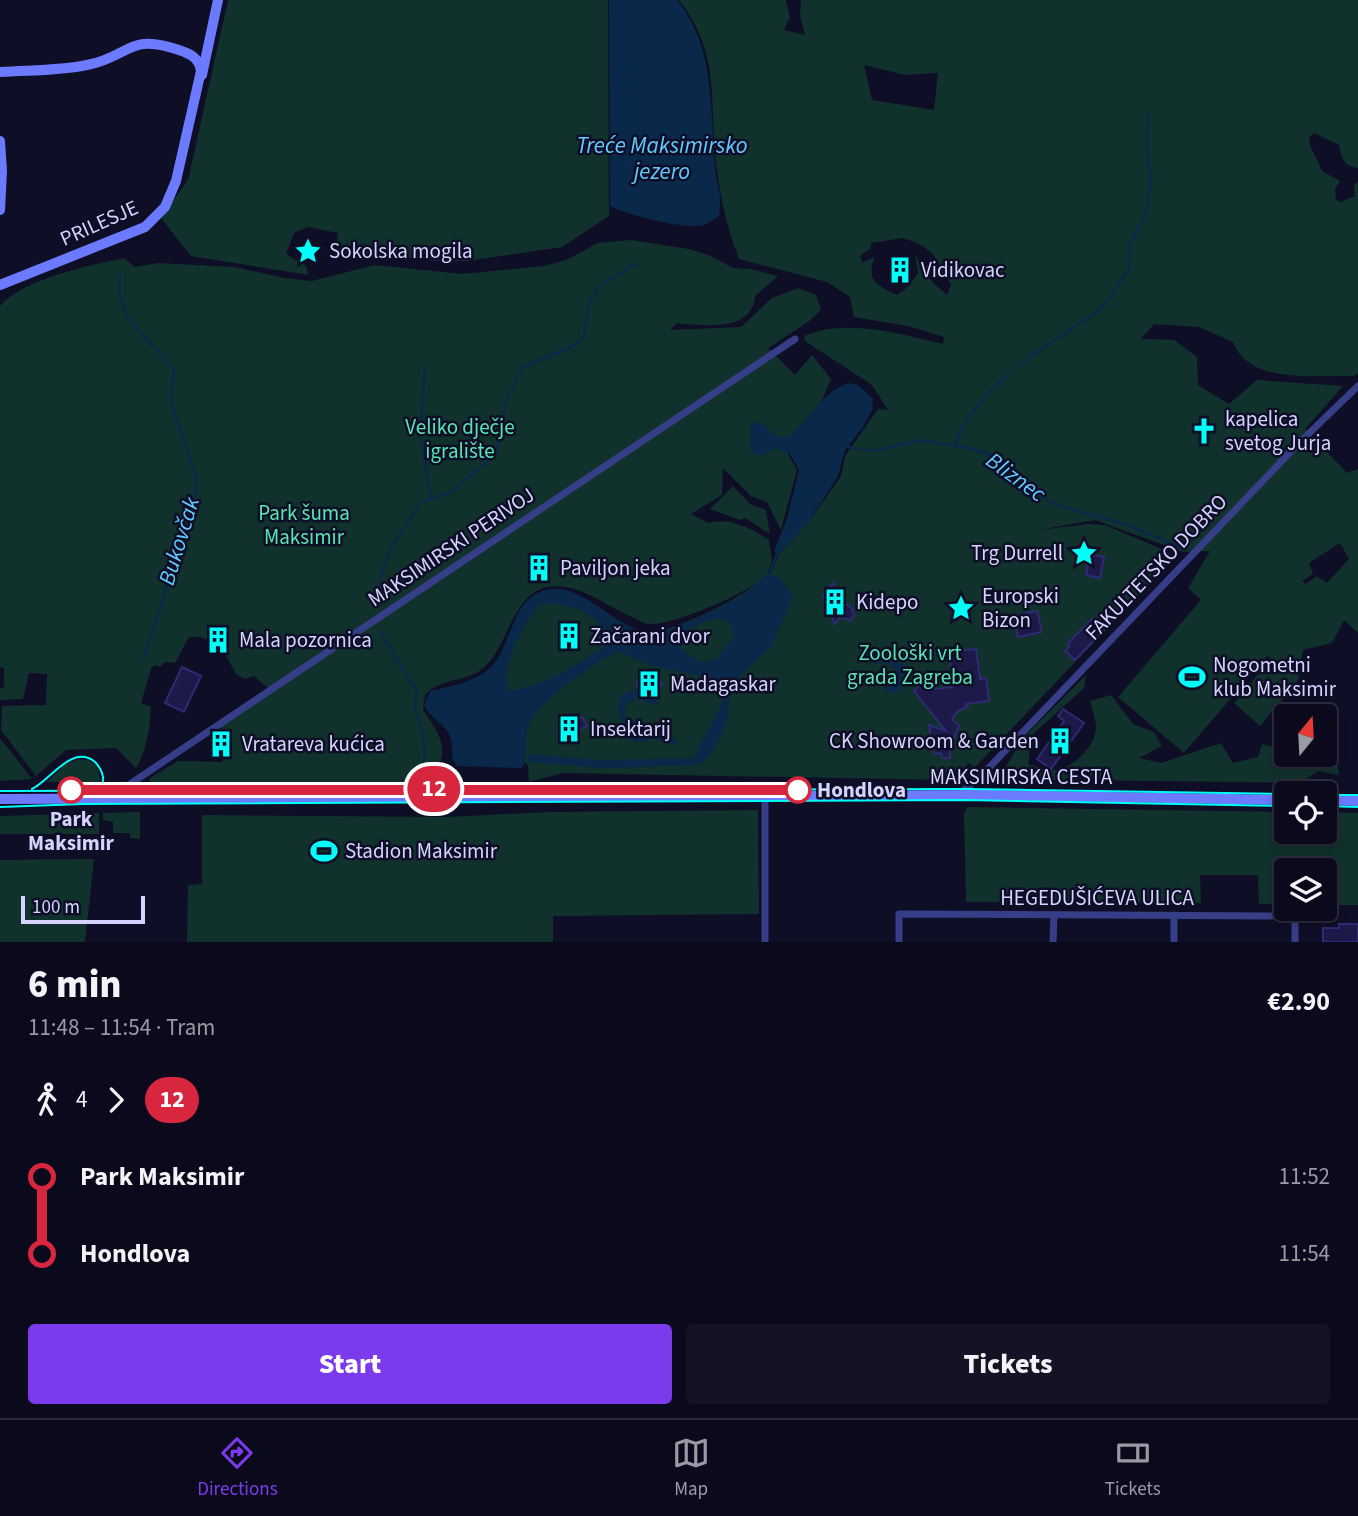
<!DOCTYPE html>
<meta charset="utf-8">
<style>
body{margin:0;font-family:"Source Sans 3",sans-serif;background:#141326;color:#f1f3f6;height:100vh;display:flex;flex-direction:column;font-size:26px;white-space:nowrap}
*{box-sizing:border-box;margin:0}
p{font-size:23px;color:#9a9aa4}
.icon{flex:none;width:38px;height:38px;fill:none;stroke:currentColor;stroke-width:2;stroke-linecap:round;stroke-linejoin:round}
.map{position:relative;height:942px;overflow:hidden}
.drawer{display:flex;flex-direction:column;background:#0b0a1d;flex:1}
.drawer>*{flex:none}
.badge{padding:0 14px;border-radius:23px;font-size:24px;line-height:46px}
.needle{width:46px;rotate:18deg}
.tools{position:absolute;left:1274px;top:704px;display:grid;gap:14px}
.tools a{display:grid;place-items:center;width:63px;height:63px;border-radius:7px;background:#0b0a1d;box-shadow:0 4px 10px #0003,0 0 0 2px #2b2b3b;font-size:35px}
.scale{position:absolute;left:21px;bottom:18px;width:124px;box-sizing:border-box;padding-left:7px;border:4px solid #d4d4ff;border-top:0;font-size:19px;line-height:24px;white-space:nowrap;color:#d4d4ff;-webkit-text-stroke:5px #0f0e27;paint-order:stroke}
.map>.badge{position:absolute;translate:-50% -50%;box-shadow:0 0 0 4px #fff}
.legs{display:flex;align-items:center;gap:10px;height:77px;padding:0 28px;font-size:23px}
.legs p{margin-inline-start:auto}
.summary{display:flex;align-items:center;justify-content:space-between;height:119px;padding:0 28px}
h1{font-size:38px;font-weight:800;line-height:52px}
.cta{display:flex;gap:14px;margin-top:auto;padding:14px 28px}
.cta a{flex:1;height:80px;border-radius:7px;background:#7c3aed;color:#fff;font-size:28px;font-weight:800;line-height:80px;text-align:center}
.cta a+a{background:#141326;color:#f1f3f6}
ul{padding:0 28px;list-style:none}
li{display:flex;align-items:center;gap:24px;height:77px;font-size:26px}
li i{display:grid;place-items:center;width:10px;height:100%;margin:0 9px;background:currentColor}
li i::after{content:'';width:18px;height:18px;margin:-9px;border:5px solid;border-radius:50%;background:#0b0a1d}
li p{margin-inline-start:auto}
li:first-child i{background:linear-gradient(#0000 50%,currentColor 0)}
li:last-child i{background:linear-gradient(currentColor 50%,#0000 0)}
.tabs{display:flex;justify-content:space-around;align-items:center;height:98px;border-top:2px solid #2b2b3b;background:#0b0a1d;font-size:19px;color:#9a9aa4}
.tabs a{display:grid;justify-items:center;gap:4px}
.tabs .on{color:#7c3aed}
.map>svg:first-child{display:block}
.green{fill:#11312c;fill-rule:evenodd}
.water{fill:#0a294a;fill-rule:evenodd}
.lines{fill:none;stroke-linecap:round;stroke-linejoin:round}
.stream{stroke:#0a294a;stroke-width:2.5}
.building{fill:#1d1948;stroke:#2f2a76;stroke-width:2}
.street{stroke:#373e88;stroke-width:7}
.secondary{stroke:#6b7aff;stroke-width:10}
.tram{stroke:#00fff8;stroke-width:2}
.line-1-casing{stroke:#fff;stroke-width:16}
.line-1{stroke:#d7263d;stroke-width:10}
.stop-1-dot{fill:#fff;stroke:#d7263d;stroke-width:3.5}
.labels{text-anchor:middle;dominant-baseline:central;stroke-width:5;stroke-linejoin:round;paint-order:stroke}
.street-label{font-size:21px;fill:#d4d4ff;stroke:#0f0e27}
.poi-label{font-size:21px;fill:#d4d4ff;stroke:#0f0e27;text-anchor:start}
.park-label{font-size:21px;fill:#59e5b1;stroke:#0f0e27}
.stop-label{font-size:21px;font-weight:bold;fill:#d4d4ff;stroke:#0f0e27;text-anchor:start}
.water-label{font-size:23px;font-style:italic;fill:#62caff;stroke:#0f0e27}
</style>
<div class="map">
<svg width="1358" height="942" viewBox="0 0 1358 942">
<rect width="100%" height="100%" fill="#0f0e27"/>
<g class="green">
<path d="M 228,0 L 608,0 L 609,216 L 562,247 L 467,261 L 434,261 L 386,254 L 366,260 L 350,258 L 335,250 L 338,233 L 308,227 L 294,233 L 286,254 L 306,266 L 308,275 L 191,256 L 161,218 L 188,180 Z"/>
<path d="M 679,0 L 786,0 L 790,17 L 784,30 L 805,35 L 800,16 L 801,0 L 1358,0 L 1358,168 C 1343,166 1342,158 1339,145 L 1314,133 L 1309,137 C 1310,151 1318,158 1322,171 L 1340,181 L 1335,189 L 1336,200 L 1341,202 L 1355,196 L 1354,185 L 1358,182 L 1358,373 L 1354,376 C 1316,375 1249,385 1233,342 L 1199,327 L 1154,324 L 1141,339 L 1174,340 L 1197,357 L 1198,385 L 1229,404 L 1257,380 L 1343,386 L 1305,429 L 1347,473 L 1358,469 L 1358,633 L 1344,620 L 1332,643 L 1303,650 L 1298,681 L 1260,726 L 1234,703 L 1271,659 L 1267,656 L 1184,753 L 1118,697 L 1201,600 L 1188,588 L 1210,551 L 1183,552 L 1095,520 L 1038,530 L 1089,524 L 1105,525 L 1166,551 L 1175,557 L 984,758 L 974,768 L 969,763 L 951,780 L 562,773 L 529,782 L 528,765 L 523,761 C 517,746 495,692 495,680 C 495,671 502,658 505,649 C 516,615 527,580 571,593 C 599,601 619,628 647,632 C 668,634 739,600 753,585 C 735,598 670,626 649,624 C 645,624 638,620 634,618 C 607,606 571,577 541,589 C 509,602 507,654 478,672 C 461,682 439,679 425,695 L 423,710 C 443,739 450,749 431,783 L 152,784 L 149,780 L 150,778 L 178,761 L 223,762 L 220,754 L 229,749 L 222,736 L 214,740 L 210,733 L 271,691 L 254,676 L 245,679 L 236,674 L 224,652 L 226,640 L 215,634 L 211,641 L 201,637 L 189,637 L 175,663 L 165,662 L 160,667 L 154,665 L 151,669 L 141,703 L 151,707 C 150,727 147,750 136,768 L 116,748 L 66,750 L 36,776 L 1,730 L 2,706 L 46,705 L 47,674 L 29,673 L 23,699 L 0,700 L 0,688 L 4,687 L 4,668 L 0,667 L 0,306 C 23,279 90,265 124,258 L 135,267 L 158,263 L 234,267 L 285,278 L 312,281 L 375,265 L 462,274 L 544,266 L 566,260 L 598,243 L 631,240 L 689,249 L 711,256 L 733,268 L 750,269 L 778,276 L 755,296 C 753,332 703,326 677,323 L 670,330 L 741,327 L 772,298 L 798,288 L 816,295 L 821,310 L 808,322 L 768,348 L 795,375 L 812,355 L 831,379 L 821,403 L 783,445 L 797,470 L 781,530 L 767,502 L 751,496 L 723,468 L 722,495 L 691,514 L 708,523 C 730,517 750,528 769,540 L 772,562 L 768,573 L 771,575 L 779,554 L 808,523 L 841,476 L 845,456 L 878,409 L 888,410 L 872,385 L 805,341 L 804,336 C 848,318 898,334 943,344 L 944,337 L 908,326 L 854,317 L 850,297 L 827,282 L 739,259 C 728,231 721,201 717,170 C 708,107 723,56 679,0 ZM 864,65 L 905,75 L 938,73 L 934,110 L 872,100 ZM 903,238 C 934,248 936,257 951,285 L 947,295 L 932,282 L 915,254 L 918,273 L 908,287 L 897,295 C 877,285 865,280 875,257 L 862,263 L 860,256 L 871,248 L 871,243 ZM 1340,543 L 1349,559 L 1327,583 L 1317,576 L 1306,584 L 1302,581 L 1313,574 L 1309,563 Z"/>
<path d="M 733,486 L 750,504 L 766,510 L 770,534 L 745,518 L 740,520 L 710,509 Z"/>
<path d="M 1086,675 L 1084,688 L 1032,735 L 1028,764 C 1036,766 1047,771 1055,770 C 1074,768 1095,746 1096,728 C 1096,720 1092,710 1090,701 L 1111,695 L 1133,724 L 1154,732 L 1162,746 L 1139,758 L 1161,763 L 1221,743 L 1233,763 L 1258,757 L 1262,744 L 1286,750 L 1286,754 L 1318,754 L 1336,758 L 1339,775 L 1318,771 L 1301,783 L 998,779 L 1024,737 Z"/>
<path d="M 0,738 L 32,779 L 0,781 Z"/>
<path d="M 78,759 L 88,760 L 96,765 L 101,782 L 47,782 L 64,765 Z"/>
<path d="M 967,807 L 1286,812 L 1286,831 L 1325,831 L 1325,812 L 1358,813 L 1358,905 L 1325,905 L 1325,870 L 1286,870 L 1286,904 L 1259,904 L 1258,875 L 1200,875 L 1201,903 L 966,902 L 964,814 Z"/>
<path d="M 758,810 L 759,914 L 553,916 L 553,942 L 187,942 L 188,885 L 202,884 L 202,815 L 446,817 L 553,812 Z"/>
<path d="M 140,812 L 140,839 L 130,838 L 130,833 L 113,833 L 113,822 L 103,820 L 103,813 Z"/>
<path d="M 99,813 L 99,834 L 0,834 L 0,816 Z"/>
<path d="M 94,859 L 85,942 L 0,942 L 0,860 Z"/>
</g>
<g class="water">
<path d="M 609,0 L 677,0 C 716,47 710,112 715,168 C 717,188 723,195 719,216 C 714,219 709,223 704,225 C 685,230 628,215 610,206 Z"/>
<path d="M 848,383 L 858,385 L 873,399 L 872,410 L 863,427 L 845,450 L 838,476 L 808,523 L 779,554 L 774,551 L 787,519 L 799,470 L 790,454 L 777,448 L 762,456 L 750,451 L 751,422 L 764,424 L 774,436 L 787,437 C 810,421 821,393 848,383 Z"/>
<path d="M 768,574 L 780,578 L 793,597 L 771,646 L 737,679 L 728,703 L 728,716 L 722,734 L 709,756 L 698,765 L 605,768 L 529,762 L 529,754 L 598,760 L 693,758 L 724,699 L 729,682 L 649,665 L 618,651 C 594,664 538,700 528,727 C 523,739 530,759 521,768 L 457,766 C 449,758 454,749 451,739 C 447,724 430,719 424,705 L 430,691 C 450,687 479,681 493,665 C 511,644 512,605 538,593 C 579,573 611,631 650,632 C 670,632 721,609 739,597 C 749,591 758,581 768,574 ZM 540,604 C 574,604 594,610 612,641 C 582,662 546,686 509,691 C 499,664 524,626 540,604 ZM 719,619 L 729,622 L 735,636 L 715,660 L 700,662 L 681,649 L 679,644 C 686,629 703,620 719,619 Z"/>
<path d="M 880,656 L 892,657 L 897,663 L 908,667 L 902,672 L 901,688 L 896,693 L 885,692 L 882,675 L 885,672 L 893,673 L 895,670 L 888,662 L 876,664 L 875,659 Z"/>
<path d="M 638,689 L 659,702 L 652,705 L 638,698 L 627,703 L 624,713 C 627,718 630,725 635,728 C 642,731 671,740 676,738 L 678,741 L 674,745 L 652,738 C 643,746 630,741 622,734 C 625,719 613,710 622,694 Z"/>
</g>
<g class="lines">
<g class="stream">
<path d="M 120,275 C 113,320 152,339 174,370 L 170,402 L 197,482 L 187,527 L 174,555 L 160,612 L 143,660"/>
<path d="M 425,366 L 420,431 L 431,497"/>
<path d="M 1021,366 L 1029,357 L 1098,311 L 1107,303 L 1129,269 L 1130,244 L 1147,212 L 1151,179 L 1147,148 L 1148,115"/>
<path d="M 954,445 C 966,417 987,390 1012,372"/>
<path d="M 848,447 L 873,451 L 920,440 L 974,449 L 995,457 L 1013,469 L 1034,491 L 1054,504 L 1128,525 L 1180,547"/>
<path d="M 770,574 L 777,553"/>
<path d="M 375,604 L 382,570 L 393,545 L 421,502 L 453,491 L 496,454 L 505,403 L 523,367 L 572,347 L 583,339 L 590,303 L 599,286 L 638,263"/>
<path d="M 379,631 L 417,691 L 415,707 L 425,746 L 422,779"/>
</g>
</g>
<g class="building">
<path d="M 1090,554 L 1104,557 L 1100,578 L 1086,575 Z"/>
<path d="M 833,583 L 844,603 L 851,607 L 854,615 L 850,621 L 840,616 L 835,624 L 823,595 Z"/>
<path d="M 1037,611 L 1042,632 L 1018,637 L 1013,616 Z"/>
<path d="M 1092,619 L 1104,630 L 1075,660 L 1065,651 L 1069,647 L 1068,643 Z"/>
<path d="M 976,649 L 980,679 L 986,678 L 989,701 L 966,704 L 967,707 L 959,710 L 952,719 L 959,726 L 950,748 L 950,758 L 943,758 L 941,753 L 934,754 L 929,725 L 946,731 L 914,691 L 927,678 L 935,689 L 953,687 L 949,652 Z"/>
<path d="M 182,667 L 201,676 L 184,712 L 165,703 Z"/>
<path d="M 643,673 L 662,683 L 656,694 L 636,686 Z"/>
<path d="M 1063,709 L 1084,723 L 1051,769 L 1037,759 L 1064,721 L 1058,716 Z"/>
<path d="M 582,717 L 587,726 L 580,729 L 575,740 L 567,742 L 561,739 L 558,730 L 562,723 Z"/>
<path d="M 1339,924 L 1358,924 L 1358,942 L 1323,942 L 1323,928 L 1339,928 Z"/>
</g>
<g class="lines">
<g class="street">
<path d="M 127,786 L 795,339"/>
<path d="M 958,795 L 982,775 L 1299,443 L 1358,386"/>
<path d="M 765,942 L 765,796"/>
<path d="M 899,942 L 899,914 L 1295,916 L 1295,942"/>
<path d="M 1053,942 L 1054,915"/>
<path d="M 1174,942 L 1174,915"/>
</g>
<g class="secondary">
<path d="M 0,72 C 29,70 59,71 87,65 C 130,57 128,32 179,50 C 191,54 199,58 201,71 L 176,181 L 165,207 L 145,227 L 0,285"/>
<path d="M 202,75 L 218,0"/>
<path d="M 0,141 L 2,171 L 0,210"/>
<path d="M 0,799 L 992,795 L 1286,800"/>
<path d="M 1325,800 L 1358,801"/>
</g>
<g class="tram">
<path d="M 32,789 C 50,781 72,743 95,762 C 99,766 102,771 103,777 C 104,785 100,791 94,797"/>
<path d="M 0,791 L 967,789 L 1286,794"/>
<path d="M 1325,795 L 1358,795"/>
<path d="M 1325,806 L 1358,807"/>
<path d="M 0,807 L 82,804 L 964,800 L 1286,806"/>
</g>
</g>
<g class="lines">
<g class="line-1-casing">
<path id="line-1" d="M 71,790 L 798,790"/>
</g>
<use href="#line-1" class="line-1"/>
</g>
<defs>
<g id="sight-bare" transform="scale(2.1)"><path d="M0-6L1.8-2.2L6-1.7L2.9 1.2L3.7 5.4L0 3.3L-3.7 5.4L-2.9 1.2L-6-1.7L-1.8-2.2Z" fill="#00fff8" stroke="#0f0e27" stroke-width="2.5" paint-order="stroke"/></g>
<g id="building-bare" transform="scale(2.1)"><path d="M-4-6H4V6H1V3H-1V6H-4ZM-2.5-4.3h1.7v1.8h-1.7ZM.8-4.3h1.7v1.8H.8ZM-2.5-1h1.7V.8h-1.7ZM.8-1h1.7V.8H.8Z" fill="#00fff8" stroke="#0f0e27" stroke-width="2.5" paint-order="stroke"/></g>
<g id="church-bare" transform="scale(2.1)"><path d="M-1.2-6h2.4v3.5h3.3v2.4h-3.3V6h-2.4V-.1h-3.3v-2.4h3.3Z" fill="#00fff8" stroke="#0f0e27" stroke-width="2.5" paint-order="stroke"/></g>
<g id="stadium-bare" transform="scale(2.1)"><path d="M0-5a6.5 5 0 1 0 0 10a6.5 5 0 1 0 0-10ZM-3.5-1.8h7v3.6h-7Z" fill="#00fff8" stroke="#0f0e27" stroke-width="2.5" paint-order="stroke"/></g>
</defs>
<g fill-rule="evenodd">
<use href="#sight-bare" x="308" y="251"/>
<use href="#building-bare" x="900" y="270"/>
<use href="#church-bare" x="1204" y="431"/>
<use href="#sight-bare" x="1084" y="553"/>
<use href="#building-bare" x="539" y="568"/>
<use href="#building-bare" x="835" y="602"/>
<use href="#sight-bare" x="961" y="608"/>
<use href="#building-bare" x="569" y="636"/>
<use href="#building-bare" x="218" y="640"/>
<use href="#stadium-bare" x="1192" y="677"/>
<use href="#building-bare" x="649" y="684"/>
<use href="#building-bare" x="569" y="729"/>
<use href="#building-bare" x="1060" y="741"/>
<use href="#building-bare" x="221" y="744"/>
<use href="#stadium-bare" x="324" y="851"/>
</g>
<g class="stop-1-dot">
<circle cx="71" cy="790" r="12"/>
<circle cx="798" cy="790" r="12"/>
</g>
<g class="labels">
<g class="street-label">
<text transform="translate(99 223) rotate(-24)">PRILESJE</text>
<text transform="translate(451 547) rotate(-34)">MAKSIMIRSKI PERIVOJ</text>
<text transform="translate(1156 567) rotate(-46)">FAKULTETSKO DOBRO</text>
<text x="1021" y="777">MAKSIMIRSKA CESTA</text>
<text x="1097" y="898">HEGEDUŠIĆEVA ULICA</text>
</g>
<g class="poi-label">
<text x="329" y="251">Sokolska mogila</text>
<text x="921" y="270">Vidikovac</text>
<text x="1225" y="419">kapelica<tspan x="1225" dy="24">svetog Jurja</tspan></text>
<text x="1063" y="553" text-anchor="end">Trg Durrell</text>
<text x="560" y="568">Paviljon jeka</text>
<text x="982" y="596">Europski<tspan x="982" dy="24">Bizon</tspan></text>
<text x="856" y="602">Kidepo</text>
<text x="590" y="636">Začarani dvor</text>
<text x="239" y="640">Mala pozornica</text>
<text x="1213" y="665">Nogometni<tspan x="1213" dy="24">klub Maksimir</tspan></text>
<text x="670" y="684">Madagaskar</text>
<text x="590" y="729">Insektarij</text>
<text x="1039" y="741" text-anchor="end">CK Showroom &amp; Garden</text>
<text x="242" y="744">Vratareva kućica</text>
<text x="345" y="851">Stadion Maksimir</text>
</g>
<g class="park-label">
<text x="460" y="427">Veliko dječje<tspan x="460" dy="24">igralište</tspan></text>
<text x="304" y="513">Park šuma<tspan x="304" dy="24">Maksimir</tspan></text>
<text x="910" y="653">Zoološki vrt<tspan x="910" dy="24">grada Zagreba</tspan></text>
</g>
<g class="stop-label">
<text x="817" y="790">Hondlova</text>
<text x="71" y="819" text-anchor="middle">Park<tspan x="71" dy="24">Maksimir</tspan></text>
</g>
<g class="water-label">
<text x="662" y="145">Treće Maksimirsko<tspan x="662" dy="26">jezero</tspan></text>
<text transform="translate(1016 477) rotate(36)">Bliznec</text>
<text transform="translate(179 541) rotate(-73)">Bukovčak</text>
</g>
</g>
</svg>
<div class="tools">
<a><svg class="needle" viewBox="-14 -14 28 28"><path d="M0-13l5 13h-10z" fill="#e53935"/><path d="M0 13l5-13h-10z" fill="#9a9aa4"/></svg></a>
<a><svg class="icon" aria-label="locate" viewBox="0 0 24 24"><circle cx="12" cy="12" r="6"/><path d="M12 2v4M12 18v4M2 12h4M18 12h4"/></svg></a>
<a><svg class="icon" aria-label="layers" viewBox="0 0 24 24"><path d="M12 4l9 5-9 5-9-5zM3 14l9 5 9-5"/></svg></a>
</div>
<div class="scale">100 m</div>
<b class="badge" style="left:434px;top:789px;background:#d7263d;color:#fff">12</b>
</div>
<section class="drawer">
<div class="summary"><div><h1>6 min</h1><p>11:48 – 11:54 · Tram</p></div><b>€2.90</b></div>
<div class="legs"><svg class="icon" aria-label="walk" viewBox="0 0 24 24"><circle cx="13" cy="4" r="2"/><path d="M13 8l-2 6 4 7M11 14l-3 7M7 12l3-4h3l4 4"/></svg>4<svg class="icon" aria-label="forward" viewBox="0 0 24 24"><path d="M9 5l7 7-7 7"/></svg><b class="badge" style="background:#d7263d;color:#fff">12</b></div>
<ul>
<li><i style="color:#d7263d"></i><b>Park Maksimir</b><p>11:52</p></li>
<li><i style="color:#d7263d"></i><b>Hondlova</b><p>11:54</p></li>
</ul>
<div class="cta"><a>Start</a><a>Tickets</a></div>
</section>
<nav class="tabs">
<a class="on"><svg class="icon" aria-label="directions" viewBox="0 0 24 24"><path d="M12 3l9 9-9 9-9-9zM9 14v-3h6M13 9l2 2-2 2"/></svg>Directions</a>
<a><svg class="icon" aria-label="map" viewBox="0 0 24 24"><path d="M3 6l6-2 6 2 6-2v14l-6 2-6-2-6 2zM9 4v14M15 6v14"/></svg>Map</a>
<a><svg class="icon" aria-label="tickets" viewBox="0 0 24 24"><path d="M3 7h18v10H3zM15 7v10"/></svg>Tickets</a>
</nav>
